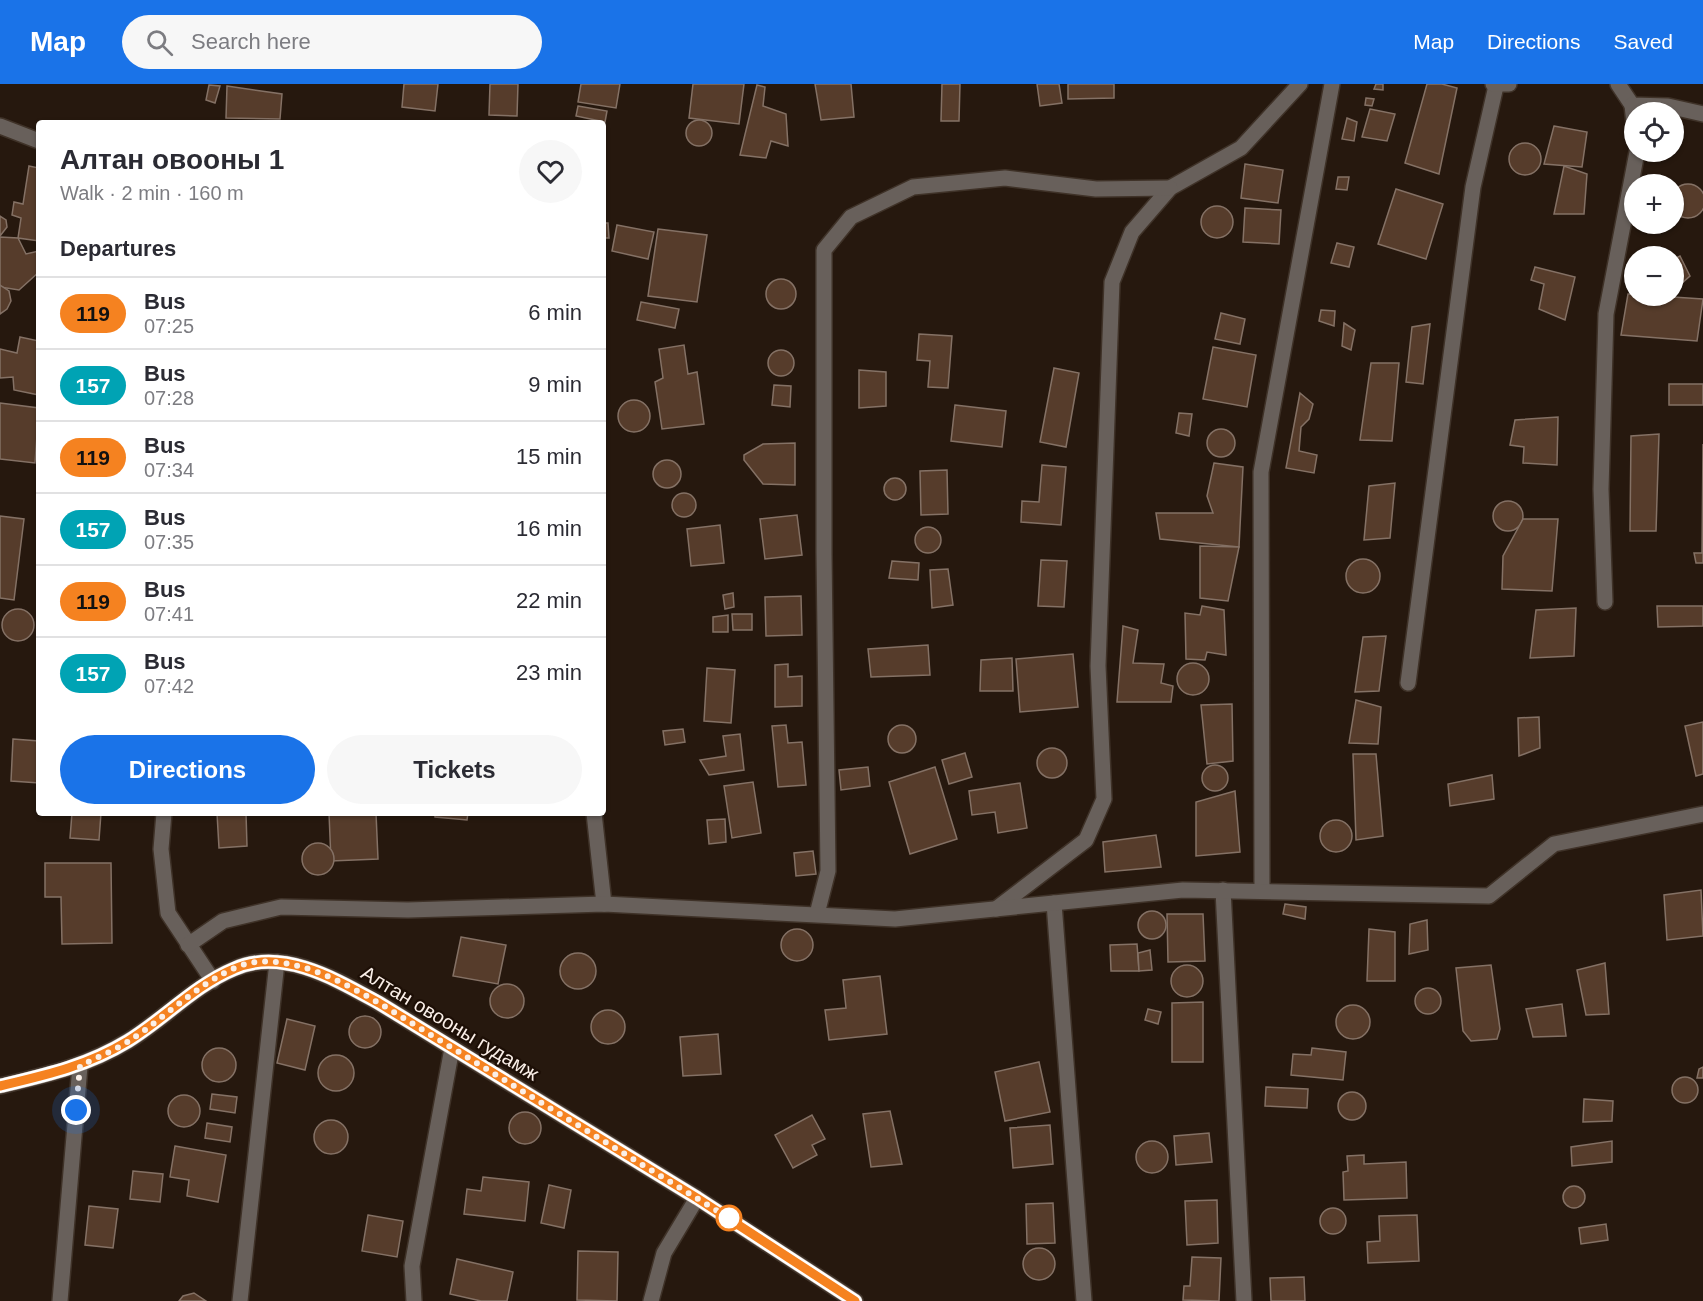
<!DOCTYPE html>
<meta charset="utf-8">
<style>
body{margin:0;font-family:Helvetica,sans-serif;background:#f7f7f7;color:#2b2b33;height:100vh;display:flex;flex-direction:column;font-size:22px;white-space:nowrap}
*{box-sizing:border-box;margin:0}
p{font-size:20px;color:#7c7c81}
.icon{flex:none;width:33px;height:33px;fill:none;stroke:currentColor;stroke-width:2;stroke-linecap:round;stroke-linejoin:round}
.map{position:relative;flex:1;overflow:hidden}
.drawer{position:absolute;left:36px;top:36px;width:570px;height:696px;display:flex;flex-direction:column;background:#fff;border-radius:6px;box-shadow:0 2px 4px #0004}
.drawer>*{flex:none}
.badge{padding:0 12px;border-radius:20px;font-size:21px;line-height:39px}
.controls{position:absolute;left:1624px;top:18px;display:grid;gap:12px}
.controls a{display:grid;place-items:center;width:60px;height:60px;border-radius:50%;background:#fff;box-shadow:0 2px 4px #0004;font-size:30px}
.you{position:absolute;width:30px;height:30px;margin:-15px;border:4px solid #fff;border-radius:50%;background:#1a73e8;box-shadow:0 0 0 9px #1a73e833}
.map>.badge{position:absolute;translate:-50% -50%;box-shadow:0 0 0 3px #fff}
h2{padding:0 24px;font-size:22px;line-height:54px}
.round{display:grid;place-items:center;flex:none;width:63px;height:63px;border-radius:32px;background:#f7f7f7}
.headline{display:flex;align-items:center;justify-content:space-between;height:102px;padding:0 24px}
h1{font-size:28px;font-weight:800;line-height:45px}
.primary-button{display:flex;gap:12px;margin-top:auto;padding:12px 24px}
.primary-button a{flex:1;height:69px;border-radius:36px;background:#1a73e8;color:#fff;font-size:24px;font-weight:800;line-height:69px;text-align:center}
.primary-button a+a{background:#f7f7f7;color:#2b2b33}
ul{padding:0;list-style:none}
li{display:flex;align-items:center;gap:18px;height:72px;padding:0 24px;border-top:2px solid #e1e1e2}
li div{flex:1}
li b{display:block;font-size:22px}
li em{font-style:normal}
li .badge{min-width:66px;font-weight:700;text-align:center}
header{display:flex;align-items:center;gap:36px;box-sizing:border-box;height:84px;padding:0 30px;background:#1a73e8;color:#fff}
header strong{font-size:28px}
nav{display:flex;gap:33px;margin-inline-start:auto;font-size:21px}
.search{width:420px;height:54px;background:#f7f7f7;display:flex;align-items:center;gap:15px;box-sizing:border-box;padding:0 21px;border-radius:33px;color:#7c7c81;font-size:22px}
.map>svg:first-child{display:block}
.building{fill:#563c2b;stroke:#847165;stroke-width:1.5}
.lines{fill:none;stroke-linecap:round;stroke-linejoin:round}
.service-casing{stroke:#3f3228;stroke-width:18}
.minor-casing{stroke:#3f3228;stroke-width:18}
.secondary-casing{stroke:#3f3228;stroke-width:18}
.service{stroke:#68605b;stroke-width:15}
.minor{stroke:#68605b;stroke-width:15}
.secondary{stroke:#94877f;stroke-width:15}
.line-casing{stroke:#fff;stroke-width:14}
.line{stroke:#f58220;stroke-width:9}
.walk{stroke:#faefe8;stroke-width:6;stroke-dasharray:0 10.8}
.stop-dot{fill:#fff;stroke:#f58220;stroke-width:3}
.labels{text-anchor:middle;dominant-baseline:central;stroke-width:4.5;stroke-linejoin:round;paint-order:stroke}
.street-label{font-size:20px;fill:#faefe8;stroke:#1d0f06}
</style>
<header>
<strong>Map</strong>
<div class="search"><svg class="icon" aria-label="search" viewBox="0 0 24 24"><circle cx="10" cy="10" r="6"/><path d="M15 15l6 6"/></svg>Search here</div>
<nav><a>Map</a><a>Directions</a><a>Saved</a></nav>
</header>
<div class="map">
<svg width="1703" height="1217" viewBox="0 0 1703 1217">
<rect width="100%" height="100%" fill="#26180e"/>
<g class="building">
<path d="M 404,0 L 438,0 L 435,27 L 402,23 Z"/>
<path d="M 490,0 L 518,0 L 517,32 L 489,31 Z"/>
<path d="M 581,0 L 620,0 L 616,24 L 578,18 Z"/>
<path d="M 693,0 L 744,0 L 739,40 L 689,34 Z"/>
<path d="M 815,0 L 851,0 L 854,33 L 821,36 Z"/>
<path d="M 942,0 L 960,0 L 959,37 L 941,37 Z"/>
<path d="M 1037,0 L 1059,0 L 1062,19 L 1040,22 Z"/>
<path d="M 1068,0 L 1114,0 L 1114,14 L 1068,15 Z"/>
<path d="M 1376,0 L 1383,0 L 1383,6 L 1374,5 Z"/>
<path d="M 1427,0 L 1442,0 L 1457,4 L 1439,90 L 1405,79 Z"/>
<path d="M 209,1 L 220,2 L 215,19 L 206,16 Z"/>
<path d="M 757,1 L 765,3 L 763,22 L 786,30 L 788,62 L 771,57 L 766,74 L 740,71 Z"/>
<path d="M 227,2 L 282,10 L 280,35 L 226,34 Z"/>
<path d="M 1366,14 L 1374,15 L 1372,22 L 1365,21 Z"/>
<path d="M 578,22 L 607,27 L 605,38 L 576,32 Z"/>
<path d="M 1370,25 L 1395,30 L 1387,57 L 1362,53 Z"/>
<path d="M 1347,34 L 1357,38 L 1354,57 L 1342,55 Z"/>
<circle cx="699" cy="49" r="13"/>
<path d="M 1554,42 L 1587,48 L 1582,83 L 1544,80 Z"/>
<circle cx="1525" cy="75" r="16"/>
<path d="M 1245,80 L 1283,86 L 1278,119 L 1241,114 Z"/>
<path d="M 29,82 L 39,84 L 39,157 L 18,154 L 21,134 L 12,131 L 14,118 L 23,120 Z"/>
<path d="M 1564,82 L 1587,90 L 1584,130 L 1554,130 Z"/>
<path d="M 1338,93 L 1349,93 L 1347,106 L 1336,105 Z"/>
<circle cx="1688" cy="117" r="17"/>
<path d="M 1396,105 L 1443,120 L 1426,175 L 1378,160 Z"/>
<circle cx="1217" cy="138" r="16"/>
<path d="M 1245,124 L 1281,126 L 1279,160 L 1243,158 Z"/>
<path d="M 0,132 L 6,136 L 7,143 L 0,152 Z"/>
<path d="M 603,139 L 608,139 L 609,154 L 603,154 Z"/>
<path d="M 617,141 L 654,148 L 648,175 L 612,167 Z"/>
<path d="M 658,145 L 707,151 L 697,218 L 648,212 Z"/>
<path d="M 0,153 L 18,154 L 26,170 L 39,167 L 39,188 L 19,206 L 0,203 Z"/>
<path d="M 1337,159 L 1354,163 L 1349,183 L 1331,179 Z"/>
<path d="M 1680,172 L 1690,192 L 1674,206 L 1674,175 Z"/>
<path d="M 1535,183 L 1575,193 L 1565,236 L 1539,225 L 1544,200 L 1531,196 Z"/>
<circle cx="781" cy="210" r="15"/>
<path d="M 0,201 L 9,207 L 11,217 L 7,225 L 0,230 Z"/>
<path d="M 1628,210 L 1703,215 L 1697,257 L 1621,251 Z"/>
<path d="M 641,218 L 679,225 L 675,244 L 637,236 Z"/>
<path d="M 1321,226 L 1335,227 L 1334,242 L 1319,237 Z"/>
<path d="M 1221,229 L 1245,235 L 1240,260 L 1215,255 Z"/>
<path d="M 1344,239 L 1355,246 L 1351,266 L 1342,262 Z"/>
<path d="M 1430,240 L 1423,300 L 1406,298 L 1412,243 Z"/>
<path d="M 919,250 L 952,252 L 948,304 L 928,303 L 930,277 L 917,276 Z"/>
<path d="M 20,253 L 39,257 L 39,311 L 14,306 L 13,293 L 0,294 L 0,265 L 17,269 Z"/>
<path d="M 684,261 L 688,290 L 697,288 L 704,340 L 662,345 L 655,298 L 663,294 L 659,265 Z"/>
<path d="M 1213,263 L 1256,271 L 1247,323 L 1203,315 Z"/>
<circle cx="781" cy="279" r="13"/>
<path d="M 1371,279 L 1399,279 L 1392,357 L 1360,356 Z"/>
<path d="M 1054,284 L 1079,289 L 1066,363 L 1040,358 Z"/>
<path d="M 859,286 L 886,288 L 886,322 L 859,324 Z"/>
<rect x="1669" y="300" width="34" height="21"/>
<path d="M 774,301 L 791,302 L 790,323 L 772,321 Z"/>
<path d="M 1300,309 L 1313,320 L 1309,335 L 1301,343 L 1299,367 L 1317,371 L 1314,389 L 1286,384 Z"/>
<circle cx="634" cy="332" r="16"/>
<path d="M 0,319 L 39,324 L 35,379 L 0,375 Z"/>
<path d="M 955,321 L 1006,327 L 1002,363 L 951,357 Z"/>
<path d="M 1179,329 L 1192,330 L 1189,352 L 1176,349 Z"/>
<path d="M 1558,333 L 1557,381 L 1523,379 L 1524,363 L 1510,361 L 1515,336 Z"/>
<circle cx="1221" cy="359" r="14"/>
<path d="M 1659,350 L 1656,447 L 1630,447 L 1631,352 Z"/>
<path d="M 795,359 L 795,401 L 763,400 L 744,376 L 744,371 L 763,360 Z"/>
<path d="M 1703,360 L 1703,479 L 1696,479 L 1694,469 L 1702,469 Z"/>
<circle cx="667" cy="390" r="14"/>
<path d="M 1214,379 L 1243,383 L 1239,463 L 1160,455 L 1156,429 L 1213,429 L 1207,412 Z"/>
<path d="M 1042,381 L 1066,383 L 1061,441 L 1021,438 L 1022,417 L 1039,418 Z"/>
<path d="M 947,386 L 948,430 L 921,431 L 920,387 Z"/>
<circle cx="895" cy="405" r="11"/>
<path d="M 1395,399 L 1390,454 L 1364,456 L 1369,402 Z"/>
<circle cx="684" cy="421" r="12"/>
<circle cx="1508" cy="432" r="15"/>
<path d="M 797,431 L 802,471 L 765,475 L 760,435 Z"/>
<path d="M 0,432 L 24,435 L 14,516 L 0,514 Z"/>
<path d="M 1523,435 L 1558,435 L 1552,507 L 1502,505 L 1503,472 Z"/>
<path d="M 720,441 L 724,479 L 691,482 L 687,445 Z"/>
<circle cx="928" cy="456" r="13"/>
<path d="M 1200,462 L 1239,463 L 1228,517 L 1200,514 Z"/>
<circle cx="1363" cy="492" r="17"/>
<path d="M 1041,476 L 1067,477 L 1064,523 L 1038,522 Z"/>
<path d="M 892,477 L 919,479 L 918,496 L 889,494 Z"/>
<path d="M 948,485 L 953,521 L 932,524 L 930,486 Z"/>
<path d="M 733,509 L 734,523 L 725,525 L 723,511 Z"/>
<path d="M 801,512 L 802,551 L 766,552 L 765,513 Z"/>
<path d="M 1202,522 L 1224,526 L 1226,571 L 1207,568 L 1205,576 L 1186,575 L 1185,529 L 1200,531 Z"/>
<path d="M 1657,522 L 1703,522 L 1703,542 L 1658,543 Z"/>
<path d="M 1576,524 L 1574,572 L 1530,574 L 1536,526 Z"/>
<circle cx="18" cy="541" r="16"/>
<path d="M 732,530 L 752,530 L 752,546 L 733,546 Z"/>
<path d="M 728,531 L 728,548 L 713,548 L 713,533 Z"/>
<path d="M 1123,542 L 1138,546 L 1133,579 L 1164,580 L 1161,599 L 1173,602 L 1171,618 L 1117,618 Z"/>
<path d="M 1386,552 L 1379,607 L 1355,608 L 1363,553 Z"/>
<path d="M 928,561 L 930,591 L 871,593 L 868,565 Z"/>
<path d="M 1073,570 L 1078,623 L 1020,628 L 1016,575 Z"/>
<path d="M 1012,574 L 1013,607 L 980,607 L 981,576 Z"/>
<circle cx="1193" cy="595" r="16"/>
<path d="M 788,580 L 788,593 L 802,592 L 802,622 L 775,623 L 775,581 Z"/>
<path d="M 707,584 L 735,586 L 731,639 L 704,637 Z"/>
<path d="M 1356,616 L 1381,623 L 1378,660 L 1349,659 Z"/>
<path d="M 1232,620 L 1233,677 L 1207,680 L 1201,621 Z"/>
<path d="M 1539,633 L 1540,664 L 1519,672 L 1518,634 Z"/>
<path d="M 1703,638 L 1703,690 L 1696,692 L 1685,642 Z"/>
<path d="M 786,641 L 788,659 L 802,658 L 806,701 L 778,703 L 772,642 Z"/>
<circle cx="902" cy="655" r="14"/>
<path d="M 683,645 L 685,658 L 665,661 L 663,647 Z"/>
<path d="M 740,650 L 744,686 L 709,691 L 700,676 L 726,672 L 723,652 Z"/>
<path d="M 13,655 L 39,657 L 39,699 L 11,697 Z"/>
<circle cx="1052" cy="679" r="15"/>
<path d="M 965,669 L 972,693 L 949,700 L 942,676 Z"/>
<path d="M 1353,670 L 1376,670 L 1383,752 L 1356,756 Z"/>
<circle cx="1215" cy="694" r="13"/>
<path d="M 868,683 L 870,702 L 841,706 L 839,686 Z"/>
<path d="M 935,683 L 957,755 L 910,770 L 889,698 Z"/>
<path d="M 1492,691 L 1494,715 L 1450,722 L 1448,700 Z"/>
<path d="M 753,698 L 761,749 L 732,754 L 724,702 Z"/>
<path d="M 1020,699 L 1027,744 L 998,749 L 995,728 L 972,731 L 969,707 Z"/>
<path d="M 1235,707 L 1240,768 L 1196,772 L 1196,718 Z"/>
<path d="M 72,729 L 101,729 L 99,756 L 70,754 Z"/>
<path d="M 217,729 L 246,729 L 247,762 L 219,764 Z"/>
<path d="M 329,729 L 376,729 L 378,775 L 331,777 Z"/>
<path d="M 435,729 L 468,729 L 467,736 L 435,733 Z"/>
<path d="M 725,735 L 726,758 L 709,760 L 707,736 Z"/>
<circle cx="1336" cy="752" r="16"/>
<path d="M 1156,751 L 1161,783 L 1105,788 L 1103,758 Z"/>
<circle cx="318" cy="775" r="16"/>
<path d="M 813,767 L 816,790 L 796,792 L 794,769 Z"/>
<path d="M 45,779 L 111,779 L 112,859 L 62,860 L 61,813 L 45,813 Z"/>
<path d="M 1701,806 L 1703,852 L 1667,856 L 1664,811 Z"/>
<path d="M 1285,820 L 1306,823 L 1305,835 L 1283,830 Z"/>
<circle cx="1152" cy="841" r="14"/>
<path d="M 1167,830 L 1203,830 L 1205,877 L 1168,878 Z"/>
<path d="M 1427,836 L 1428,866 L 1409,870 L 1410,840 Z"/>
<circle cx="797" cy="861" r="16"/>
<path d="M 1369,845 L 1395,848 L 1395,897 L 1367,897 Z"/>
<path d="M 461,853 L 506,861 L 498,900 L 453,892 Z"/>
<path d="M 1137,860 L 1139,887 L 1111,887 L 1110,861 Z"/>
<path d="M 1150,866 L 1152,886 L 1139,887 L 1138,869 Z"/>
<circle cx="578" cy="887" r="18"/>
<path d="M 1605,879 L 1609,930 L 1586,931 L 1577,886 Z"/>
<circle cx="1187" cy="897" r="16"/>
<path d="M 1491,881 L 1500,945 L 1497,955 L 1471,957 L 1463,947 L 1456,884 Z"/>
<path d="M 880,892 L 887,950 L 829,956 L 825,926 L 846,924 L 843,896 Z"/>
<circle cx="507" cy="917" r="17"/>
<circle cx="1428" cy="917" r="13"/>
<path d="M 1203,918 L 1203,978 L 1172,978 L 1172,919 Z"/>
<path d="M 1562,920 L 1566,952 L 1533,953 L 1526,925 Z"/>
<circle cx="1353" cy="938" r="17"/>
<path d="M 1148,925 L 1161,928 L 1158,940 L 1145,936 Z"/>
<circle cx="608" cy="943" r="17"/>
<circle cx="365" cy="948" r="16"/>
<path d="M 287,935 L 315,942 L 305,986 L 277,979 Z"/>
<path d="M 718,950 L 721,990 L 683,992 L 680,953 Z"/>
<circle cx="219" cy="981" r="17"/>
<path d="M 1312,964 L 1346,968 L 1343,996 L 1291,991 L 1293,970 L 1311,971 Z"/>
<circle cx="336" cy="989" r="18"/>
<path d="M 1039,978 L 1050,1028 L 1005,1037 L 995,988 Z"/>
<path d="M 1703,983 L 1703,994 L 1697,994 L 1699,985 Z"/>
<circle cx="1685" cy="1006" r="13"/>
<path d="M 1266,1003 L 1308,1005 L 1307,1024 L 1265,1022 Z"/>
<circle cx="1352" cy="1022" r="14"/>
<path d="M 212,1010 L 237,1013 L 235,1029 L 210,1025 Z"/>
<circle cx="184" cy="1027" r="16"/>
<path d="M 1584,1015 L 1613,1017 L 1612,1037 L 1583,1038 Z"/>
<path d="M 890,1027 L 902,1080 L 871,1083 L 863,1030 Z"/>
<circle cx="525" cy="1044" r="16"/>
<path d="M 812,1031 L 825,1055 L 812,1061 L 817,1071 L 793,1084 L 775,1051 Z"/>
<circle cx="331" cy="1053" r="17"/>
<path d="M 207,1039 L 232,1043 L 230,1058 L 205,1054 Z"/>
<path d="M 1050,1041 L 1053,1080 L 1013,1084 L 1010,1044 Z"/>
<path d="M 1209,1049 L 1212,1078 L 1176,1081 L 1174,1052 Z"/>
<path d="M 1612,1057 L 1612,1078 L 1572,1082 L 1571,1063 Z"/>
<circle cx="1152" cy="1073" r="16"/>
<path d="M 175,1062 L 226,1071 L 218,1118 L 187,1112 L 189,1096 L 170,1093 Z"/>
<path d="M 1364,1071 L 1364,1080 L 1406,1078 L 1407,1114 L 1344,1116 L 1343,1088 L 1348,1087 L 1347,1072 Z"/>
<path d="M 133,1087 L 163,1090 L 160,1118 L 130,1115 Z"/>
<path d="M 483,1093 L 529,1098 L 525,1137 L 464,1130 L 467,1105 L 481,1107 Z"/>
<path d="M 549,1101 L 571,1106 L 564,1144 L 541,1139 Z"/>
<circle cx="1574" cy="1113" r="11"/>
<path d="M 1217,1116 L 1218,1159 L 1187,1161 L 1185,1117 Z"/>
<path d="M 1053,1119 L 1055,1159 L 1027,1160 L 1026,1120 Z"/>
<path d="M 89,1122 L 118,1125 L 113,1164 L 85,1161 Z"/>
<circle cx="1333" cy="1137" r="13"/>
<path d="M 368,1131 L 403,1137 L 397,1173 L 362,1167 Z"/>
<path d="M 1417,1131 L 1419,1177 L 1368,1179 L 1367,1158 L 1380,1157 L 1379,1132 Z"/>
<path d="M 1606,1140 L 1608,1156 L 1581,1160 L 1579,1144 Z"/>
<circle cx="1039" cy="1180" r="16"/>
<path d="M 578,1167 L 618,1168 L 617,1217 L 577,1216 Z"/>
<path d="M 1192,1173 L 1221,1174 L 1219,1217 L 1183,1216 L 1184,1202 L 1190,1202 Z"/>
<path d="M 457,1175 L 513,1188 L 507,1217 L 481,1217 L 450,1210 Z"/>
<path d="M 1304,1193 L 1305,1217 L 1271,1217 L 1270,1194 Z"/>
<path d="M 194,1209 L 206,1217 L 179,1217 L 183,1212 Z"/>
</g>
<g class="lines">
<g class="service-casing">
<path id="service" d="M 1408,599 L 1473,103 L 1496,2"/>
</g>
<g class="minor-casing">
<g id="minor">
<path d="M 1493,0 L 1509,0"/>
<path d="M 1618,0 L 1632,21 L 1668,22 L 1703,30"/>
<path d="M 1632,21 L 1635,49"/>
<path d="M 0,42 L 39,57"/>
<path d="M 1605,518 L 1601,405 L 1606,230 L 1637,68"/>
<path d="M 164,729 L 161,765 L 168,829 L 213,897"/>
<path d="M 594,729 L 604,820"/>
<path d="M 1223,806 L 1244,1217"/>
<path d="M 1262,807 L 1261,388 L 1332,0"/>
<path d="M 1054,819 L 1084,1217"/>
<path d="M 996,825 L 1086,756 L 1104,715 L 1098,582 L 1112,198 L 1132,148 L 1170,104 L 1241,64 L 1300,0"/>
<path d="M 817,830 L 828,787 L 824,469 L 824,166 L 851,133 L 913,103 L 1005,94 L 1096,105 L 1170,104"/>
<path d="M 188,861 L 223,837 L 281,823 L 408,826 L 604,820 L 895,835 L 1183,806 L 1489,812 L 1554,760 L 1703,730"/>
<path d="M 60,1217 L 80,982"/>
<path d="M 240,1217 L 277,878"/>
<path d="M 414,1217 L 412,1182 L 452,964"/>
<path d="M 651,1217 L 664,1169 L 697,1114"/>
</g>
</g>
<g class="secondary-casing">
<path id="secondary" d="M 0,1002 C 46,991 87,982 128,957 C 164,935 195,901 234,885 C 283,863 337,896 379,919 L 697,1114 L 855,1217"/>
</g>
<use href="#service" class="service"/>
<use href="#minor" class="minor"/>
<use href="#secondary" class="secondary"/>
</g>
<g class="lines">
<g class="line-casing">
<path id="line" d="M 0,1002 C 46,991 87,982 128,957 C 164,935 195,901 234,885 C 283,863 337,896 379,919 L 697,1114 L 855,1217"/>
</g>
<use href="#line" class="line"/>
<path class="walk" d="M 76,1026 L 80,982 C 96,974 113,967 129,957 C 163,936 216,882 256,878 C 300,874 342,898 379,919 L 729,1134"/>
</g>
<circle class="stop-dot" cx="729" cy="1134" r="12"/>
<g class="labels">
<g class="street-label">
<text transform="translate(450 939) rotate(31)">Алтан овооны гудамж</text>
</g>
</g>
</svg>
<div class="controls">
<a><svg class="icon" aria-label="locate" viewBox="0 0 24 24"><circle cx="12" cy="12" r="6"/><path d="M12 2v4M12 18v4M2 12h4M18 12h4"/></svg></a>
<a>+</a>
<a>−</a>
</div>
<div class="you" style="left:76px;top:1026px"></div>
<section class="drawer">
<div class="headline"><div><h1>Алтан овооны 1</h1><p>Walk · 2 min · 160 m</p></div><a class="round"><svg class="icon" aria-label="heart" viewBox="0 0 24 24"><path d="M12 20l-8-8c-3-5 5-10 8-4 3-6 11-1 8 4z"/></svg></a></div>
<h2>Departures</h2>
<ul>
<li><span class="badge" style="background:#f58220;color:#111">119</span><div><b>Bus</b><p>07:25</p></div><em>6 min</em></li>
<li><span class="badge" style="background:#00a3b4;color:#fff">157</span><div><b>Bus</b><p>07:28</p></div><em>9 min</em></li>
<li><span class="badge" style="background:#f58220;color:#111">119</span><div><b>Bus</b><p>07:34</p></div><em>15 min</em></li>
<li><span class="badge" style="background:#00a3b4;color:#fff">157</span><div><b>Bus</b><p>07:35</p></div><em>16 min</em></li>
<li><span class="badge" style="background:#f58220;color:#111">119</span><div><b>Bus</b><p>07:41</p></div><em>22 min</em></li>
<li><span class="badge" style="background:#00a3b4;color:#fff">157</span><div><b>Bus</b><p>07:42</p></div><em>23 min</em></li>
</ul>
<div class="primary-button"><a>Directions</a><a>Tickets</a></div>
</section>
</div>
